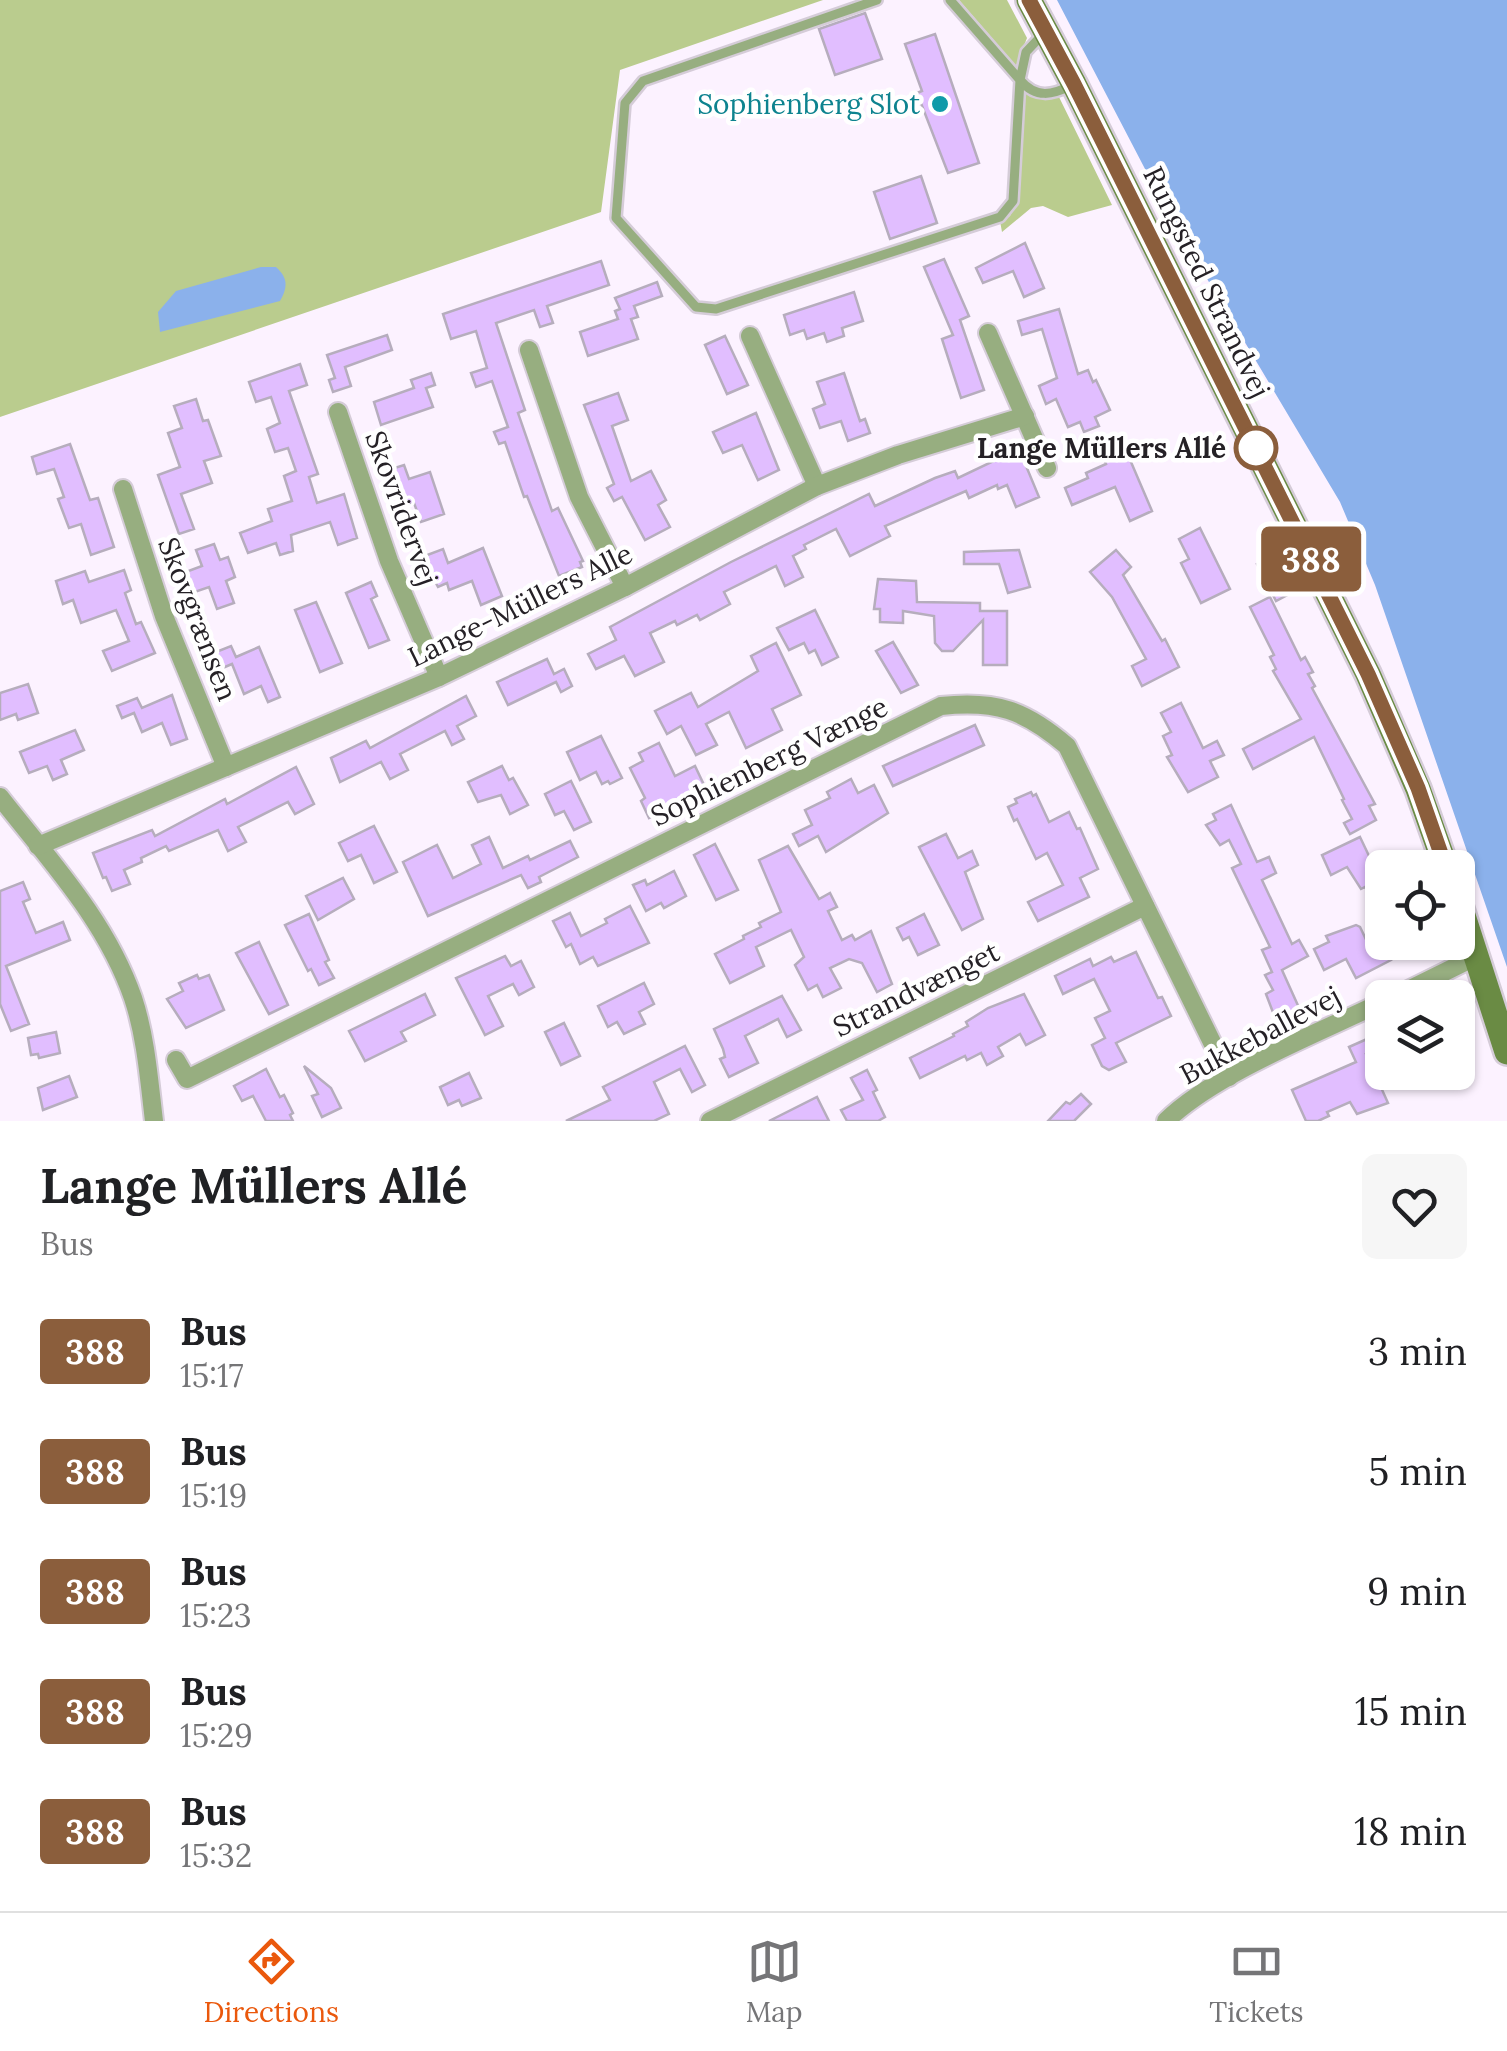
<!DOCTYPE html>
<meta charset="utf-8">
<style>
body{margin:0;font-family:Lora,serif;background:#f6f6f6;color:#202124;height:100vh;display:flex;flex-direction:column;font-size:38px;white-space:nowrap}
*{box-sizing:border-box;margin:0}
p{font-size:32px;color:#757577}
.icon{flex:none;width:55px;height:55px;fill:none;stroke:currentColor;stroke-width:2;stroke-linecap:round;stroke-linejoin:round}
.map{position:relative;height:1121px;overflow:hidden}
.details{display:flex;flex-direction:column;background:#fff;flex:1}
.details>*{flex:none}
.badge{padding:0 20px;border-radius:8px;font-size:35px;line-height:65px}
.tools{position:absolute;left:1365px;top:850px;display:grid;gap:20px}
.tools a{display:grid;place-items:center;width:110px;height:110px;border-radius:15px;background:#fff;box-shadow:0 2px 8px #0004;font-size:50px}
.map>.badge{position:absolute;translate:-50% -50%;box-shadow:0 0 0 5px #fff}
.round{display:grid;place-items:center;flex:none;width:105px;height:105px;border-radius:15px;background:#f6f6f6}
.summary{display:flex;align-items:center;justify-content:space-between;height:170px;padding:0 40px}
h1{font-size:48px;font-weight:800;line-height:75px}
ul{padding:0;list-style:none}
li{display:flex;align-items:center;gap:30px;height:120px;padding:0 40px}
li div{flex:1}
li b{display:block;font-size:38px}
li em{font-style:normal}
li .badge{min-width:110px;font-weight:700;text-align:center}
.menu{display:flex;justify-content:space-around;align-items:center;height:140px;border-top:2px solid #e0e0e0;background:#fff;font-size:28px;color:#757577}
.menu a{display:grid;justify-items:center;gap:5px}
.menu .on{color:#ea580c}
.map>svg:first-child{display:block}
.green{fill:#bacc8e}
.water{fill:#8bb1eb}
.building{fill:#e1beff;stroke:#b6adbd;stroke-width:2.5}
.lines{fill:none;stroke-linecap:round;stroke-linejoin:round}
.service-casing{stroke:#d5ccd8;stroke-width:14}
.minor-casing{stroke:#d5ccd8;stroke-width:22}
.secondary-casing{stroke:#d5ccd8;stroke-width:30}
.service{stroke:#97ae80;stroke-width:9}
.minor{stroke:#97ae80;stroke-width:18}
.secondary{stroke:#6a8b44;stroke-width:25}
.line-casing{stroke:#fff;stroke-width:22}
.line{stroke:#8b5e3c;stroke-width:15}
.culture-dot{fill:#0f9aa8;stroke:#fff;stroke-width:4}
.stop-dot{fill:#fff;stroke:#8b5e3c;stroke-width:5}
.labels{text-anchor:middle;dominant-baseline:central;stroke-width:9;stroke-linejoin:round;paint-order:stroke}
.culture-label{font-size:28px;fill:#0d838f;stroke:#fff;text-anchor:end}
.street-label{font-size:28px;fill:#252126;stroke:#fff}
.stop-label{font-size:28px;font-weight:bold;fill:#252126;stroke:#fff;text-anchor:end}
</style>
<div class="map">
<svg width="1507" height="1121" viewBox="0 0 1507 1121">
<rect width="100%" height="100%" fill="#fcf2ff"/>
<g class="green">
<path d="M 0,0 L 823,0 L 620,70 L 601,212 L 0,417 Z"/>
<path d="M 959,0 L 1007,0 L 1027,38 L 1016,66 Z"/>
<path d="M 1024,91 L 1045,100 L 1059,97 L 1112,205 L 1068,217 L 1043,206 L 1031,208 L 1002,232 L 1000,221 L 1010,216 L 1017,200 Z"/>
</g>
<g class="water">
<path d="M 1057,0 L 1507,0 L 1507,967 L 1375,585 L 1340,502 L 1169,215 Z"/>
<path d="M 261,267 L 276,267 C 288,278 288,287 280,301 L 160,332 L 158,312 L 176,291 Z"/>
</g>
<g class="building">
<path d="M 865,13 L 882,59 L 835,75 L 819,29 Z"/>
<path d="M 935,34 L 979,163 L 948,173 L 917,93 L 922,91 L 905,44 Z"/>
<path d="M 921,176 L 937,223 L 890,239 L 874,192 Z"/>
<path d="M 1025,243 L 1044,288 L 1024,297 L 1013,271 L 983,283 L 976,268 Z"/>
<path d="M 944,259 L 969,316 L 960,320 L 984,390 L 961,398 L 942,339 L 953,335 L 924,267 Z"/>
<path d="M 601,261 L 609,285 L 547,306 L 553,323 L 540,327 L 534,310 L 496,323 L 525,410 L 518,413 L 552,511 L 558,508 L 583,561 L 580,562 L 582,567 L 559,576 L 527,496 L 524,497 L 505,442 L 499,444 L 494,432 L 508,427 L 492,381 L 476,387 L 471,373 L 487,368 L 476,331 L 451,339 L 443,314 Z"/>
<path d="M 657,282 L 662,296 L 634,306 L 638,317 L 631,319 L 638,339 L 588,356 L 580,332 L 618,319 L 615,311 L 620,309 L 615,298 Z"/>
<path d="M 854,292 L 863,321 L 842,328 L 844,336 L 827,342 L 824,333 L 807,339 L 804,330 L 790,335 L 784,315 Z"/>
<path d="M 1059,309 L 1078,374 L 1088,370 L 1093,382 L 1096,380 L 1110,410 L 1095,417 L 1099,426 L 1084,432 L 1080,422 L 1068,427 L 1056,399 L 1046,404 L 1039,386 L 1057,378 L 1042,329 L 1022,335 L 1018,321 Z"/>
<path d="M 387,335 L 392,350 L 345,367 L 351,386 L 333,392 L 329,380 L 335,378 L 327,355 Z"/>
<path d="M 725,336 L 748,385 L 727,394 L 705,345 Z"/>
<path d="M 300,364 L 307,385 L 289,391 L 318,474 L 309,477 L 317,503 L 344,494 L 357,538 L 338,545 L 330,522 L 291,535 L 293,551 L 280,555 L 276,543 L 248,553 L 240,533 L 272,521 L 268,509 L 292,501 L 284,476 L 296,471 L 288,448 L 275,452 L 267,429 L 280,423 L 271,397 L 256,402 L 249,382 Z"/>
<path d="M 431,373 L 435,385 L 426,388 L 433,407 L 381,425 L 374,402 L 414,388 L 411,380 Z"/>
<path d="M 844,373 L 860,421 L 865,419 L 870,433 L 848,441 L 841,421 L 820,428 L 813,409 L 825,404 L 817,382 Z"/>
<path d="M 618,393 L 628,420 L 612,426 L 631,481 L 651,471 L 666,500 L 658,505 L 670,527 L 645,540 L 622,497 L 614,501 L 607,488 L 614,484 L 584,405 Z"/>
<path d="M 196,399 L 203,421 L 208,420 L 221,456 L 204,461 L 212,483 L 181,494 L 194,529 L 179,534 L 158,475 L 180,467 L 168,433 L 182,428 L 174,406 Z"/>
<path d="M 756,413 L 779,470 L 758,480 L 742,445 L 723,453 L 713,432 Z"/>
<path d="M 70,444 L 90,500 L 98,498 L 114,547 L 91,555 L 81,524 L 69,528 L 58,499 L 64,497 L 54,469 L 37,474 L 32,457 Z"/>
<path d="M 1125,448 L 1152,511 L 1130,521 L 1115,487 L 1072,505 L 1065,488 L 1088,478 L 1086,473 L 1106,464 L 1103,457 Z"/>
<path d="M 1019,449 L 1039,497 L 1016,507 L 1007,485 L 998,489 L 997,485 L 969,498 L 966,491 L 885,526 L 890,536 L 850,556 L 836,529 L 804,545 L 806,549 L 793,556 L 803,577 L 785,586 L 776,566 L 724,592 L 730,604 L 700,620 L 697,615 L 677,625 L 675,621 L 650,633 L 664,662 L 635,676 L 624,656 L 596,669 L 588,654 L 616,640 L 610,627 L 731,562 L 869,494 L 875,506 L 935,478 L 955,471 L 958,478 Z"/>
<path d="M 404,465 L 409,479 L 430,472 L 444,514 L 421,522 L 414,503 L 401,508 L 385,471 Z"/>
<path d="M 1200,528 L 1230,589 L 1201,603 L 1181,563 L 1189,559 L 1179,539 Z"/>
<path d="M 214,544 L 220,560 L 228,557 L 235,577 L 226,581 L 234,603 L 217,609 L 209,587 L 183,596 L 175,576 L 202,566 L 196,550 Z"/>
<path d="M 483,548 L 502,596 L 481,605 L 472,581 L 449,590 L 447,583 L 438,587 L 422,557 L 443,549 L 448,563 Z"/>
<path d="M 1019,550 L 1030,587 L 1008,593 L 999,564 L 964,564 L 964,552 Z"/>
<path d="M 1116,550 L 1131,567 L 1123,575 L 1162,641 L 1165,639 L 1179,667 L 1142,686 L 1132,666 L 1146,659 L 1112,597 L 1090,572 Z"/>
<path d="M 1273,556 L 1293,592 L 1276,601 L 1257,564 Z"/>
<path d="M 124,570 L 131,590 L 125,593 L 136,624 L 141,622 L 155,653 L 112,671 L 103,651 L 129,641 L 116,610 L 81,623 L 73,600 L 63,604 L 56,581 L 85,571 L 89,582 Z"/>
<path d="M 878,579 L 916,581 L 917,602 L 980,603 L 980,611 L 1007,611 L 1007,665 L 983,665 L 983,620 L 953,651 L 942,651 L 935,643 L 934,616 L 903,611 L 903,623 L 880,622 L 880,609 L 874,609 Z"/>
<path d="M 371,582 L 377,596 L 371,599 L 389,640 L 369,648 L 346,593 Z"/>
<path d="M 1270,597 L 1301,660 L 1305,657 L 1313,672 L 1308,674 L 1315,686 L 1312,688 L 1375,804 L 1369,806 L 1376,820 L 1350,834 L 1344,823 L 1352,819 L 1342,800 L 1344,799 L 1314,737 L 1253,769 L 1243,749 L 1301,719 L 1273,671 L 1276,669 L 1270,657 L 1274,655 L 1250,607 Z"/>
<path d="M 316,602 L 342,663 L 320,672 L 295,610 Z"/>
<path d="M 815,610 L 838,657 L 822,665 L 815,650 L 809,653 L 804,643 L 789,650 L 777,628 Z"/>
<path d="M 893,642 L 918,685 L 901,693 L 876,651 Z"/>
<path d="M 776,643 L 801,695 L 772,709 L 782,730 L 746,748 L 729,712 L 706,724 L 717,745 L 696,755 L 681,726 L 667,734 L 655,711 L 691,693 L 698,707 L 758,671 L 751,656 Z"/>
<path d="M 231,646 L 236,657 L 259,647 L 280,697 L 268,702 L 261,686 L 244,694 L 232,664 L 213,672 L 206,656 Z"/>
<path d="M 547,659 L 554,674 L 564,669 L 572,686 L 561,692 L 556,682 L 508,705 L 497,682 Z"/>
<path d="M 28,684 L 38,713 L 18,720 L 16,714 L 0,720 L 0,693 Z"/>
<path d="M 172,695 L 187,739 L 171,745 L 162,723 L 142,732 L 134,713 L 122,718 L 117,706 L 137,698 L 142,708 Z"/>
<path d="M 466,696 L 476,716 L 457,726 L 464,739 L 452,745 L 445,731 L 400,754 L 408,770 L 390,779 L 381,762 L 340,782 L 331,758 L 366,741 L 370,748 Z"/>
<path d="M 1181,703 L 1203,748 L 1217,741 L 1224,755 L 1210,761 L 1218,777 L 1188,792 L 1167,757 L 1172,755 L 1163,736 L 1171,732 L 1161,713 Z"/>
<path d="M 975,725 L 984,745 L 893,786 L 883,766 Z"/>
<path d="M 75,730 L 84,750 L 61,760 L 67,774 L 53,780 L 47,766 L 29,773 L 20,752 Z"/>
<path d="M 601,736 L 622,778 L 610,784 L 608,781 L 602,784 L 596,772 L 580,780 L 567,752 Z"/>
<path d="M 659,743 L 675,776 L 695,766 L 705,787 L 649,818 L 641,801 L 645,798 L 630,768 L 643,761 L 639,753 Z"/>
<path d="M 502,766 L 509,780 L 513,778 L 528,805 L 510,814 L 501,795 L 478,802 L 468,782 Z"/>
<path d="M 296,767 L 314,804 L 295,814 L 288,802 L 238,827 L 246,842 L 228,851 L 218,830 L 169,851 L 166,846 L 141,858 L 142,862 L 124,870 L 130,884 L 112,891 L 106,877 L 103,878 L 93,853 L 152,830 L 155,836 L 225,799 L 227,804 Z"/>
<path d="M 851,779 L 858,793 L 874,785 L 888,813 L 826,852 L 818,836 L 799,846 L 793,834 L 812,825 L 805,810 L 830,798 L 827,792 Z"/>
<path d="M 571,781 L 591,822 L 574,830 L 564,811 L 555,815 L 545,794 Z"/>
<path d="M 1031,792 L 1033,796 L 1036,794 L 1049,822 L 1069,812 L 1077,829 L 1080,828 L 1098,869 L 1080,878 L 1089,897 L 1038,921 L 1028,902 L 1063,885 L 1047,853 L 1036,859 L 1017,819 L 1014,821 L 1008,807 L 1017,803 L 1015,799 Z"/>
<path d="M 1231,805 L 1257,862 L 1269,857 L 1276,873 L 1262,880 L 1292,944 L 1299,940 L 1308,956 L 1282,970 L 1300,1010 L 1284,1018 L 1280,1012 L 1274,1015 L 1266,994 L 1273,990 L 1265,975 L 1272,972 L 1262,950 L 1270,947 L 1232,868 L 1241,864 L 1229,840 L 1220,845 L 1206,825 L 1216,820 L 1213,814 Z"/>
<path d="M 374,826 L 397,872 L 374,883 L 361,855 L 348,861 L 339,843 Z"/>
<path d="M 946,834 L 958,858 L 972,851 L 978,865 L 965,872 L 983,919 L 962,930 L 919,847 Z"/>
<path d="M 489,837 L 503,868 L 528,856 L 530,860 L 570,841 L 578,857 L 539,877 L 541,882 L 528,888 L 521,875 L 428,916 L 403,862 L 437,845 L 453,878 L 481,864 L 472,845 Z"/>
<path d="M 1360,837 L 1380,879 L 1377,881 L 1381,888 L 1369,894 L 1365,887 L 1361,889 L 1347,867 L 1331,875 L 1322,855 Z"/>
<path d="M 715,844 L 738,890 L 716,900 L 694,855 Z"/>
<path d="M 788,846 L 819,899 L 830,893 L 837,907 L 828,911 L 842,940 L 852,935 L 855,940 L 871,931 L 892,984 L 877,992 L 862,963 L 849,959 L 830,968 L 841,988 L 823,997 L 817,985 L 808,990 L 795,965 L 804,957 L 791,930 L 756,947 L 764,966 L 730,983 L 715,954 L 744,939 L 743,936 L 761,927 L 759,923 L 781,912 L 759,860 Z"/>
<path d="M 674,871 L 686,896 L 664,908 L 661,903 L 646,911 L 633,885 L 645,880 L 647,885 Z"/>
<path d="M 343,878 L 354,899 L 318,920 L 306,896 Z"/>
<path d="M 23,882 L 30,899 L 23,902 L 36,933 L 63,922 L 70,940 L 6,966 L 29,1024 L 11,1031 L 0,1004 L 0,891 Z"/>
<path d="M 630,906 L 649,943 L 598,966 L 593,957 L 580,964 L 571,944 L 566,947 L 553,921 L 570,913 L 581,936 L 607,923 L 605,919 Z"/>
<path d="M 309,914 L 329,960 L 325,962 L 334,978 L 319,985 L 311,969 L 308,971 L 285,925 Z"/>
<path d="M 924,914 L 939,945 L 918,955 L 909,937 L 903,940 L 897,928 Z"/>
<path d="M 1356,925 L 1360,927 L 1372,952 L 1384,947 L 1391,960 L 1356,978 L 1346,959 L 1324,970 L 1314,949 L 1329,942 L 1326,936 Z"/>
<path d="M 259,942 L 288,1005 L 269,1014 L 236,953 Z"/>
<path d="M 1136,952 L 1158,998 L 1162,997 L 1171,1016 L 1116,1043 L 1126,1062 L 1109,1070 L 1102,1066 L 1092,1045 L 1105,1038 L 1095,1018 L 1110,1011 L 1094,979 L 1063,994 L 1055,976 L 1090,959 L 1093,966 L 1111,957 L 1114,962 Z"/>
<path d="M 505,956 L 511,966 L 521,961 L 534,987 L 519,995 L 513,984 L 488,996 L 503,1026 L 485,1035 L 456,978 Z"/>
<path d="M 197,975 L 199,979 L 209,975 L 224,1010 L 186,1028 L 167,999 L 183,991 L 179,983 Z"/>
<path d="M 644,983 L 654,1004 L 639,1012 L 645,1024 L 624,1034 L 617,1022 L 608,1027 L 598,1006 Z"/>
<path d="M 425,994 L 435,1015 L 401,1032 L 406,1041 L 365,1061 L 349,1031 Z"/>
<path d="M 1024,994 L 1045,1035 L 1026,1045 L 1020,1034 L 998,1047 L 1003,1056 L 987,1065 L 981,1053 L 967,1060 L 965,1056 L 920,1078 L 910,1058 L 954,1036 L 953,1034 L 968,1026 L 966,1022 L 988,1008 Z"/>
<path d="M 782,996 L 801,1030 L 787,1037 L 778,1019 L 745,1036 L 758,1063 L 729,1077 L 720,1059 L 725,1057 L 723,1049 L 714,1029 Z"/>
<path d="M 564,1023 L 580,1056 L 561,1065 L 545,1032 Z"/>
<path d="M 56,1032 L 60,1053 L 39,1058 L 38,1054 L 31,1055 L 28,1038 Z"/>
<path d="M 1367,1039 L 1372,1052 L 1366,1054 L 1388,1103 L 1357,1114 L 1350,1102 L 1327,1112 L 1329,1116 L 1318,1121 L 1306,1121 L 1292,1090 L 1356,1062 L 1349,1047 Z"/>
<path d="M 685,1046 L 705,1085 L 692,1092 L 680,1069 L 654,1082 L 669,1114 L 654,1121 L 566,1121 L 610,1100 L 603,1087 Z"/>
<path d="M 304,1066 L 331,1088 L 341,1108 L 322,1117 L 312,1096 L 318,1094 Z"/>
<path d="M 266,1069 L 280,1097 L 284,1095 L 293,1113 L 290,1115 L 293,1121 L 266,1121 L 253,1096 L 242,1101 L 234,1086 Z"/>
<path d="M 867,1070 L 877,1090 L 873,1092 L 885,1117 L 878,1121 L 847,1121 L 841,1110 L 863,1100 L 851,1078 Z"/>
<path d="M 469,1073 L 481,1098 L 462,1106 L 459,1100 L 448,1105 L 440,1087 Z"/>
<path d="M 69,1076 L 77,1097 L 43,1110 L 38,1088 Z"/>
<path d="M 1081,1094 L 1091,1104 L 1074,1121 L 1048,1121 L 1066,1102 L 1070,1104 Z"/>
<path d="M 817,1097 L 829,1121 L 769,1121 Z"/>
</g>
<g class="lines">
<g class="service-casing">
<g id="service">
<path d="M 877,0 L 643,81 L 625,103 L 616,218 L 696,307 L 716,309 L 1000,217 L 1013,201 L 1020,80 L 950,0"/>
<path d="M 1044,33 L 1026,52 L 1020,80 C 1036,99 1052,95 1073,85"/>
</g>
</g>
<g class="minor-casing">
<g id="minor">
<path d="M 988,333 L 1047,468"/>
<path d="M 750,336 L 817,486"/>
<path d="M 529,350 L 579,497 L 625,587"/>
<path d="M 338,412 L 389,561 L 439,677"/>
<path d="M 123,489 L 164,616 L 226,767"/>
<path d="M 0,797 C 50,861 106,920 133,998 C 146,1037 149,1080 154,1121"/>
<path d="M 38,846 L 439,677 L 625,587 L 817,486 L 898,455 L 1025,416"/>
<path d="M 1392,998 L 1477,956"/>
<path d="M 176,1060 L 187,1079 L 941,706 C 996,700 1025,710 1067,746 L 1229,1077"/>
<path d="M 710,1121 L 1145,906"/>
<path d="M 1166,1121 C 1215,1073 1319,1033 1382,1002"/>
</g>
</g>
<g class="secondary-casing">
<g id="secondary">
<path d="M 1029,0 L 1074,84 L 1368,674 L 1418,789 L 1446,868"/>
<path d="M 1458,900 L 1507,1052"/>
</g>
</g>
<use href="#service" class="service"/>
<use href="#minor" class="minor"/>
<use href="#secondary" class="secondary"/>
</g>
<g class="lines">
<g class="line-casing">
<path id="line" d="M 1029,0 L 1074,84 L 1368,674 L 1418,788 L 1446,868"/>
</g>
<use href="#line" class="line"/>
</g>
<circle class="culture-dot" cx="940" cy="104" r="10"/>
<circle class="stop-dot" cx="1256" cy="448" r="20"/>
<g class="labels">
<g class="culture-label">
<text x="920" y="104">Sophienberg Slot</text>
</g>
<g class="street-label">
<text transform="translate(1207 282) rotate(64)">Rungsted Strandvej</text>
<text transform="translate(402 508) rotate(70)">Skovridervej</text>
<text transform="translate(520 605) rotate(-26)">Lange-Müllers Alle</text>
<text transform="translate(198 619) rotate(69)">Skovgrænsen</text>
<text transform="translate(769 761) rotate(-26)">Sophienberg Vænge</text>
<text transform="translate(916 989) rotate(-26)">Strandvænget</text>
<text transform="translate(1260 1035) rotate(-28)">Bukkeballevej</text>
</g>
<g class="stop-label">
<text x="1226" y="448">Lange Müllers Allé</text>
</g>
</g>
</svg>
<div class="tools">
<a><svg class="icon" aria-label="locate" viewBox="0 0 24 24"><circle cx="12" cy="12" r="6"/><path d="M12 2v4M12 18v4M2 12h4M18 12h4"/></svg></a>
<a><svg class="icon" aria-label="layers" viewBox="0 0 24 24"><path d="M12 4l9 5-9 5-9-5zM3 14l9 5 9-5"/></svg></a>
</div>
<b class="badge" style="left:1311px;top:559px;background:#8b5e3c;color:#fff">388</b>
</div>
<section class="details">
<div class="summary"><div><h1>Lange Müllers Allé</h1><p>Bus</p></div><a class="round"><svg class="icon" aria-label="heart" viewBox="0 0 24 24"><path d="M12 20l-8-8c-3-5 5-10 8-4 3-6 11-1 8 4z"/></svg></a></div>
<ul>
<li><span class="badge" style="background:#8b5e3c;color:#fff">388</span><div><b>Bus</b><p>15:17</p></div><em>3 min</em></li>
<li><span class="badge" style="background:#8b5e3c;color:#fff">388</span><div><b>Bus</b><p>15:19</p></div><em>5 min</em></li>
<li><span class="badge" style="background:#8b5e3c;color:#fff">388</span><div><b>Bus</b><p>15:23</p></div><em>9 min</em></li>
<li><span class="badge" style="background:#8b5e3c;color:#fff">388</span><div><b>Bus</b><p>15:29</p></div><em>15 min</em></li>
<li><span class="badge" style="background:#8b5e3c;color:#fff">388</span><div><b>Bus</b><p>15:32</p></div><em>18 min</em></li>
</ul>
</section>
<nav class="menu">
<a class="on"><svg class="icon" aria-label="directions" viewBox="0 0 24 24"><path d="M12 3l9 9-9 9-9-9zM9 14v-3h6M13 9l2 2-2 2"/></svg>Directions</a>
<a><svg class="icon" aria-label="map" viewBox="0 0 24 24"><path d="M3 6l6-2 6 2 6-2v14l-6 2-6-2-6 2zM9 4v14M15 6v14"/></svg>Map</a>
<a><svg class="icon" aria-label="tickets" viewBox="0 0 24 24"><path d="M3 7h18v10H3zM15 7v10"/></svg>Tickets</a>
</nav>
